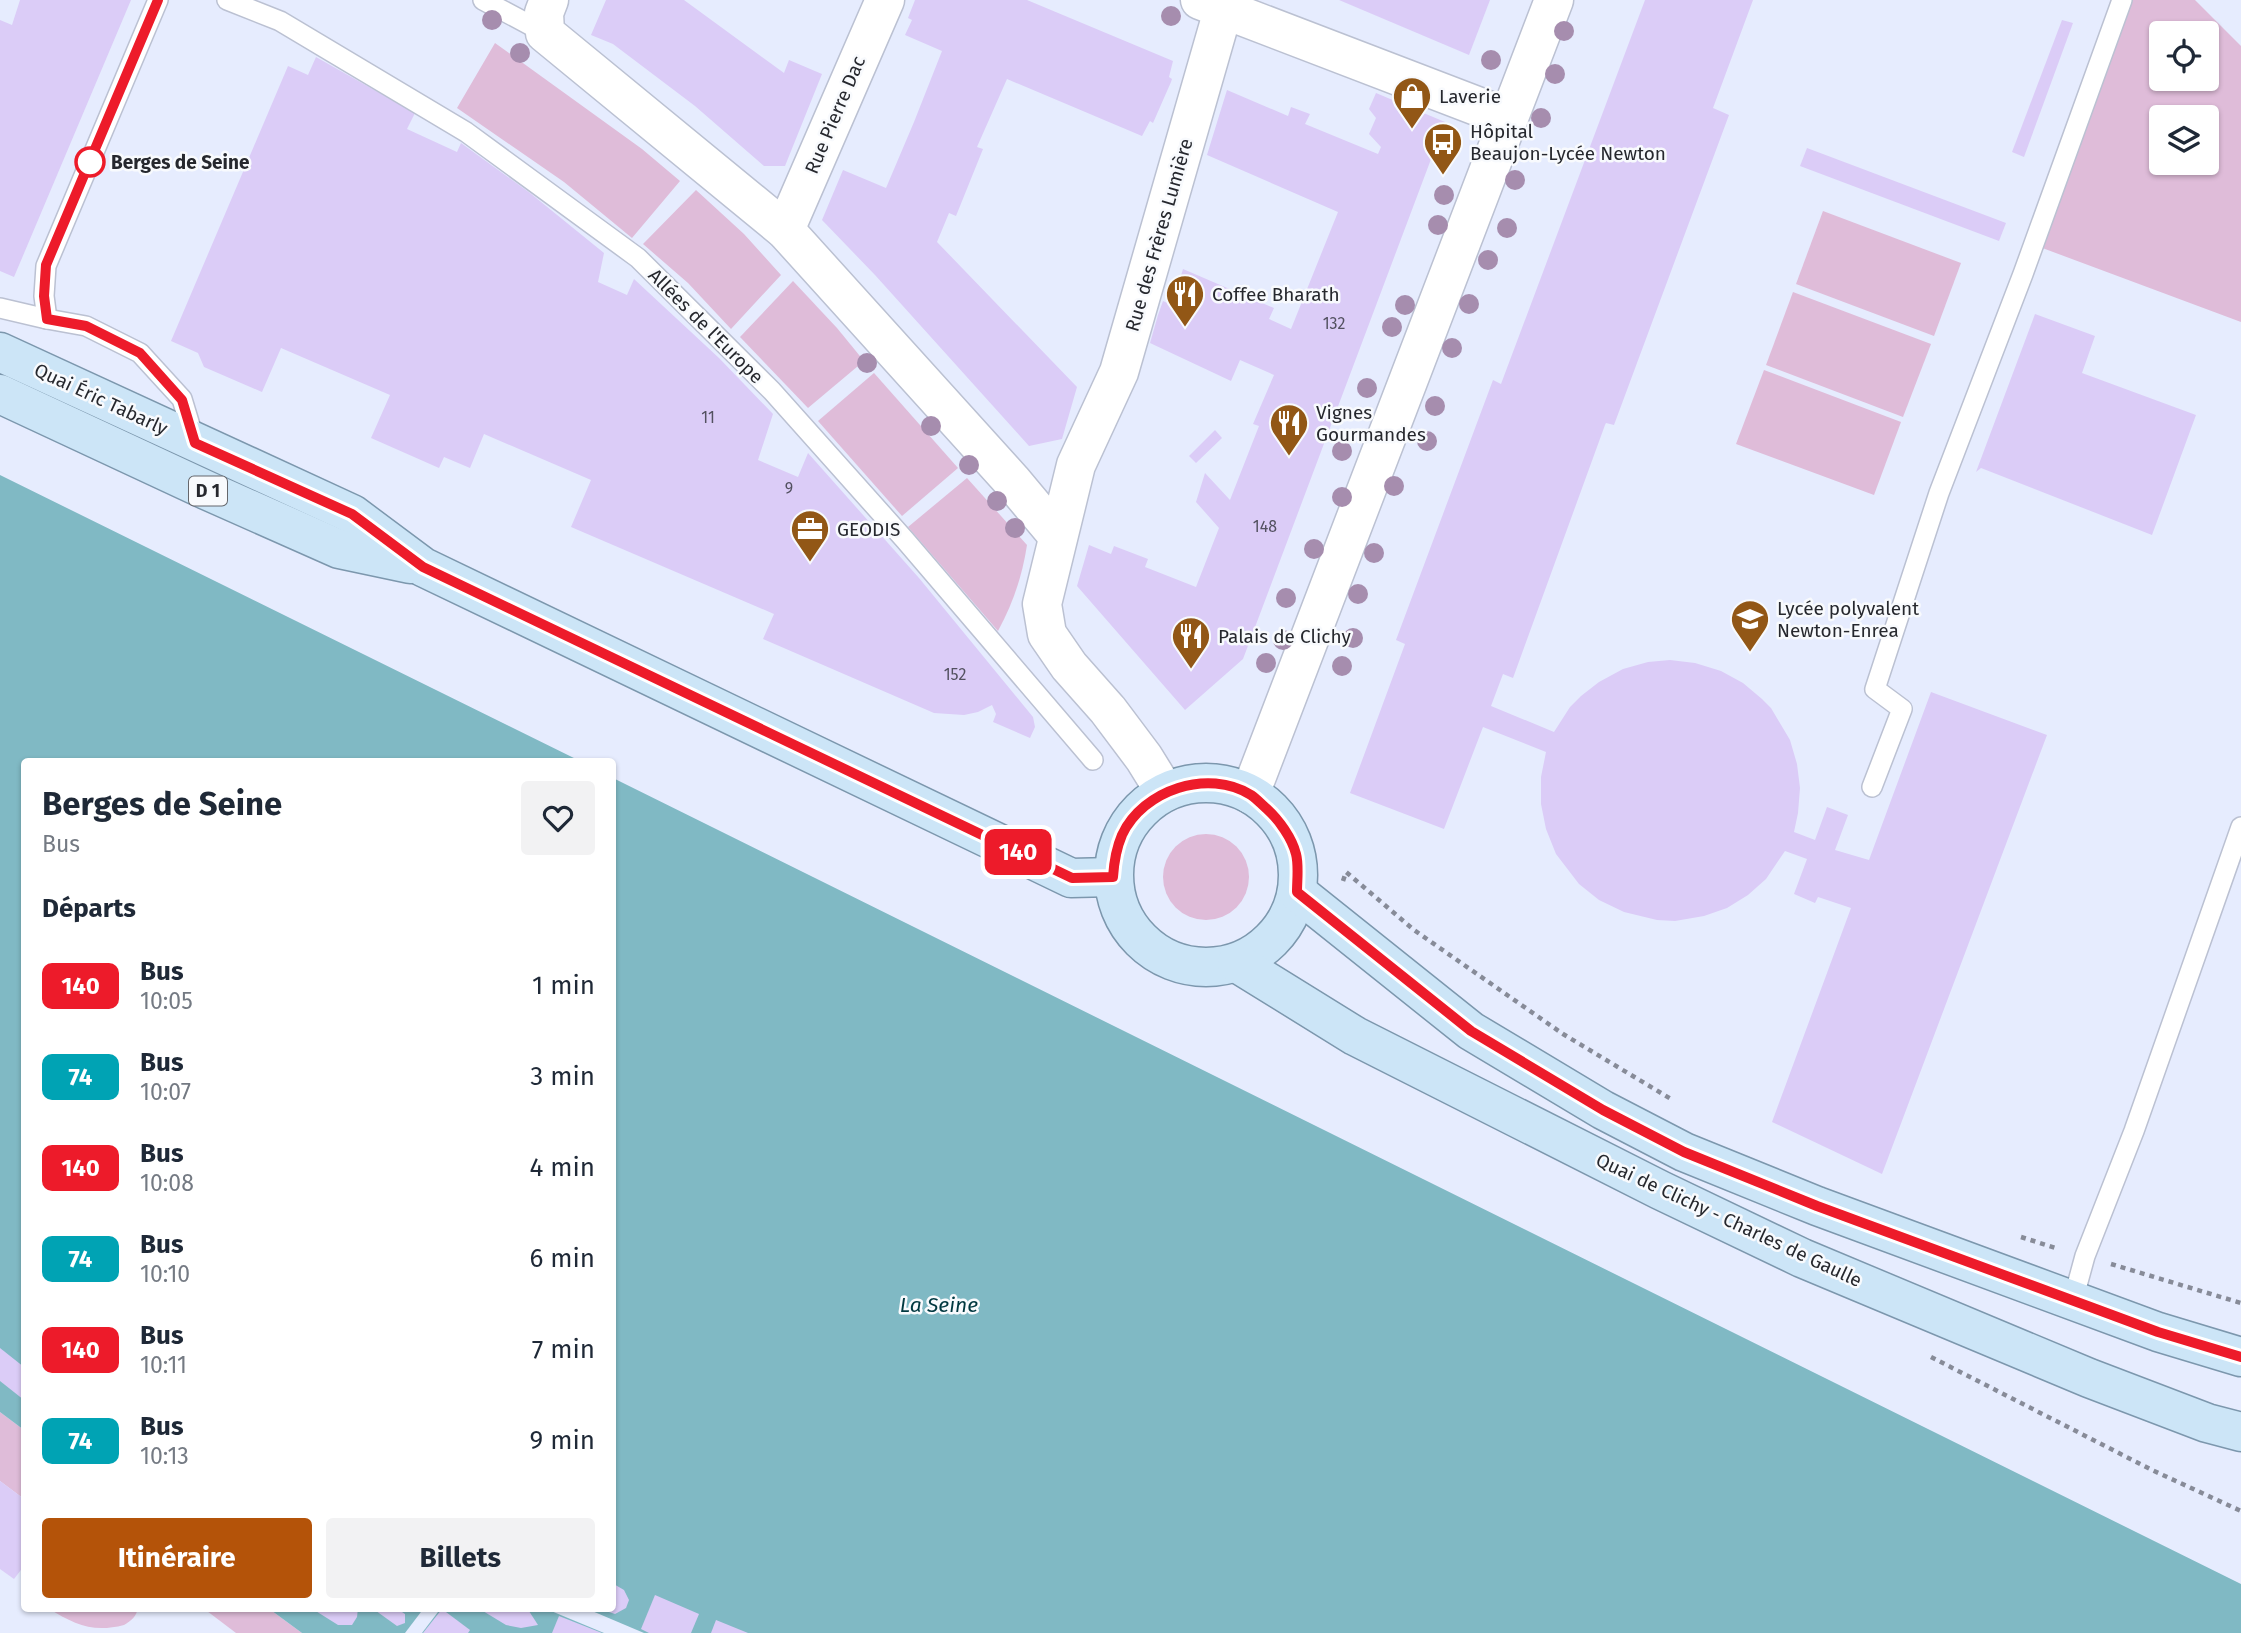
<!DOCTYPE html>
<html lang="fr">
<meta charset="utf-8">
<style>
body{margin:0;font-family:"Fira Sans",sans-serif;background:#f2f2f3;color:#1f2937;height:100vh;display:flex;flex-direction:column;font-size:26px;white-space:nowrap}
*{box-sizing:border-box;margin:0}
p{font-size:23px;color:#747a83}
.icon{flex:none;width:38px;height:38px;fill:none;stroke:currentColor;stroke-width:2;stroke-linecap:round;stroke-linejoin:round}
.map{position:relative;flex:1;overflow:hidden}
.drawer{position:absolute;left:21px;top:758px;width:595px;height:854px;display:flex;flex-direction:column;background:#fff;border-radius:7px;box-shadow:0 2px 5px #0004}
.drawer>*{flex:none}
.badge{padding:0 14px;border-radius:10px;font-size:24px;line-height:46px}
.buttons{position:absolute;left:2149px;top:21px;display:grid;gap:14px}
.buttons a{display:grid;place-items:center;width:70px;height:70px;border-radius:7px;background:#fff;box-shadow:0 2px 5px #0004;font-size:35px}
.map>.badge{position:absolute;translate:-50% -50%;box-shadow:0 0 0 4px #fff}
h2{padding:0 21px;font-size:26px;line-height:63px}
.round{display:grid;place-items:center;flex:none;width:74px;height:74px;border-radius:7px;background:#f2f2f3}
.headline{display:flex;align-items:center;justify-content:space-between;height:119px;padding:0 21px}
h1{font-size:33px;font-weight:700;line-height:52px}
.cta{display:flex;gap:14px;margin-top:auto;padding:14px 21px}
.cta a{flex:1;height:80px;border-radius:7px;background:#b45309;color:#fff;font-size:28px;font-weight:700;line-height:80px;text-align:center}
.cta a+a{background:#f2f2f3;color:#1f2937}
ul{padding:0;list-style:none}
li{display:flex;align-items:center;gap:21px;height:91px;padding:0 21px}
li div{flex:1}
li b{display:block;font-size:26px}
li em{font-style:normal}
li .badge{min-width:77px;font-weight:700;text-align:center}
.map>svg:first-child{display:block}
.green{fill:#dfbcd9;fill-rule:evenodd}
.water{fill:#80b9c4}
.pier{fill:#e6ecfe}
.building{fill:#dbccf7}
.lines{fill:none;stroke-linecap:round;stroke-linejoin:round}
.lane-casing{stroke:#bbc1d2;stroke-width:22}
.street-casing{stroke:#bbc1d2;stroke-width:41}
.secondary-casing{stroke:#bbc1d2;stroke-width:41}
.primary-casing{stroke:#7c97ad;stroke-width:41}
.path{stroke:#878b98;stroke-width:4.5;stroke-dasharray:5 5;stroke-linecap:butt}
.lane{stroke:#fff;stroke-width:19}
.street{stroke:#fff;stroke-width:38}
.secondary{stroke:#fff;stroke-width:38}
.primary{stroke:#cce5f7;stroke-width:38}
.tree{fill:#a68dae}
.line-casing{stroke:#fff;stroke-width:16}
.line{stroke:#ed1b2a;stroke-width:10}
.stop-dot{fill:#fff;stroke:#ed1b2a;stroke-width:3.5}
.labels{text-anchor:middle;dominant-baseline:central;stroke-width:5;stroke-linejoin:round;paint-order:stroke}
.number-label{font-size:16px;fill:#535160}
.shield{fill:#f8fafd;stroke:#65676c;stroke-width:2}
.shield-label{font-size:18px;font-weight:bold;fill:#26282e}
.poi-label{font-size:19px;fill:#26282e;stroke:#f8fafd;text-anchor:start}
.street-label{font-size:19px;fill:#26282e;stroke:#f8fafd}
.stop-label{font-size:19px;font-weight:bold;fill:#26282e;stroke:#f8fafd;text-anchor:start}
.water-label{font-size:21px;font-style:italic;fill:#003840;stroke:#f8fafd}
</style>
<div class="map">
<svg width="2241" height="1633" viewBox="0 0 2241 1633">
<rect width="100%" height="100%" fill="#e6ecfe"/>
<g class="green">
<path d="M 2130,0 L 2195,0 L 2241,46 L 2241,322 L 2037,246 ZM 2161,33 L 2207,33 L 2207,79 L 2161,79 ZM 2161,117 L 2207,117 L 2207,163 L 2161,163 Z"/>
<path d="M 495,43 L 642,149 L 680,181 L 632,238 L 564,182 L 457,108 Z"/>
<path d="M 696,190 L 744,234 L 781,275 L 731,329 L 688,283 L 643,244 Z"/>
<path d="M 1823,211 L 1961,263 L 1934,336 L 1796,284 Z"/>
<path d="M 793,281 L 837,328 L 864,361 L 808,408 L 740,337 Z"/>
<path d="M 1793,292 L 1931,344 L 1903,417 L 1766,365 Z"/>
<path d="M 1764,370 L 1901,422 L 1874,495 L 1736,444 Z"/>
<path d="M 874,373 L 958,468 L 902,516 L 818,421 Z"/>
<path d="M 967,478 L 1027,545 C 1022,577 1013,603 998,631 L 908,527 Z"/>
<circle cx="1206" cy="877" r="43"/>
<path d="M 0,1412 L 24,1430 L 24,1499 L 0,1481 Z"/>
<path d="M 48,1608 L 138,1608 C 136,1617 132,1620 124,1625 C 93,1633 75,1625 48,1608 Z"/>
<path d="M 203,1608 L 268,1608 L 302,1633 L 236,1633 Z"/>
</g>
<g class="water">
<path d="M 0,475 L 580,761 L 24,761 L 24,1430 L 0,1412 Z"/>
<path d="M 613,778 L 2241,1584 L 2241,1633 L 302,1633 L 268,1608 L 612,1608 Z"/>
</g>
<g class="pier">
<path d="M 424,1608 L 441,1608 L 422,1633 L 405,1633 Z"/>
<path d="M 544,1608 L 585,1608 L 644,1633 L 604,1633 Z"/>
</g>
<g class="building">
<path d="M 20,0 L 131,0 L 14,277 L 0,271 L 0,20 L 12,25 Z"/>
<path d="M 606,0 L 684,0 L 784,73 L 789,60 L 822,74 L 785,166 L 764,166 L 695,106 L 613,44 L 591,35 Z"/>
<path d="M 915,0 L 1027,0 L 1173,61 L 1169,77 L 1172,79 L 1171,82 L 1153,123 L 1150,121 L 1142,136 L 1007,79 L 977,147 L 983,149 L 956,216 L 949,213 L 937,242 L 1077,387 L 1062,439 L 1029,446 L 875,275 L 822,220 L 843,170 L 886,188 L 914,122 L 942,51 L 905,35 L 912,20 L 908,18 Z"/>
<path d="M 1339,0 L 1490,0 L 1469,55 Z"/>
<path d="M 1645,0 L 1753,0 L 1713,108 L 1729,115 L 1614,425 L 1606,423 L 1605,425 L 1513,678 L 1503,674 L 1491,706 L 1554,732 L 1570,707 L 1581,696 L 1599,682 L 1623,669 L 1648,662 L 1670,660 L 1695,663 L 1721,671 L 1743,683 L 1762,699 L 1771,708 L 1790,740 L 1797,764 L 1800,788 L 1798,813 L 1794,832 L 1815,840 L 1827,807 L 1848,815 L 1835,850 L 1869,860 L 1931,692 L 2047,735 L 1882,1174 L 1772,1122 L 1851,908 L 1818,897 L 1815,903 L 1794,894 L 1807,859 L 1785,851 L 1766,879 L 1748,895 L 1727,908 L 1704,916 L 1675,921 L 1657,920 L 1624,912 L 1599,900 L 1579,884 L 1556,854 L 1546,829 L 1541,804 L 1541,777 L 1546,752 L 1483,727 L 1444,829 L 1350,793 L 1405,644 L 1396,640 L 1493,380 L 1501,384 Z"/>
<path d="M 2062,20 L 2073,23 L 2024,157 L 2012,152 Z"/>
<path d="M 316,57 L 415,113 L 407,129 L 457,152 L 461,143 L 530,193 L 604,253 L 598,282 L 627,295 L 634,279 L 719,358 L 773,414 L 758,460 L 798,477 L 808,453 L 919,578 L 1033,717 L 1035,727 L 1030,738 L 993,722 L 996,714 L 992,705 L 978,712 L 964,715 L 934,713 L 763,639 L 774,614 L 571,527 L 591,480 L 484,434 L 470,468 L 444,457 L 439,468 L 371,438 L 390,395 L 281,348 L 262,392 L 204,367 L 198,353 L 171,341 L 288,66 L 308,75 Z"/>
<path d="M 1227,90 L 1288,116 L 1291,107 L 1310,114 L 1305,124 L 1378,154 L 1381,147 L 1369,134 L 1376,118 L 1369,109 L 1376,93 L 1445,122 L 1243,659 L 1185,710 L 1077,586 L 1089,545 L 1111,554 L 1114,546 L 1148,559 L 1145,567 L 1196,587 L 1219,528 L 1196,502 L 1205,473 L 1230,500 L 1259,426 L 1253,424 L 1274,375 L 1240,360 L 1231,381 L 1150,343 L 1158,315 L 1163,301 L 1172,305 L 1183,269 L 1274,308 L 1269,319 L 1291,329 L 1338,212 L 1207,155 Z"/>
<path d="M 1807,148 L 2006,223 L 1999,241 L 1800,166 Z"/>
<path d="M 2035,314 L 2095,336 L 2082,373 L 2196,415 L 2152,535 L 1981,468 L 1976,472 Z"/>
<path d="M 1215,430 L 1222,438 L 1196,463 L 1189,456 Z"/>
<path d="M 0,1348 L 24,1367 L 24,1400 L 0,1381 Z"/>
<path d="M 0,1481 L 24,1499 L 24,1566 L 14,1579 L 0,1569 Z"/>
<path d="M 612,1583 L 624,1590 L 629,1600 L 626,1608 L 615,1614 L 597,1608 L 612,1608 Z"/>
<path d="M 655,1595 L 699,1614 L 691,1633 L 649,1633 L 641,1629 Z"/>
<path d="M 311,1608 L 358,1608 L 357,1617 L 352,1625 L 338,1625 Z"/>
<path d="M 372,1608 L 396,1608 L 405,1614 L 405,1623 L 397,1626 Z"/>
<path d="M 478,1608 L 527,1608 L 538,1625 L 521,1628 L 506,1625 Z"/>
<path d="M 442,1609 L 470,1630 L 468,1633 L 423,1633 Z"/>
<path d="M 559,1616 L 602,1633 L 552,1633 Z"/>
<path d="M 716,1620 L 748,1633 L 711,1633 Z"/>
</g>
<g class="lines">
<g class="lane-casing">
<g id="lane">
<path d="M 158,0 L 46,266 L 44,296 L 47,319 L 86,326 L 140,353 L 182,399 L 195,442"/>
<path d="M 227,0 L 280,21 L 466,132 L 638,258 L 772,391 L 905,540 L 1093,760"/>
<path d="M 483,0 L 545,33"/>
<path d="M 0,308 L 47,319"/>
<path d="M 1872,787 L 1902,709 L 1875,689 L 1939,493 L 2023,274 L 2122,0"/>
<path d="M 2073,1300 L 2085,1256 L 2134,1131 L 2241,827"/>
</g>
</g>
<g class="street-casing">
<g id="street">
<path d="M 549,0 L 544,13 L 545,33 L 785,230 L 1012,481 L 1058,536"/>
<path d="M 1200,0 L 1508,118"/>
<path d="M 785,230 L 885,0"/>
<path d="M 1165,792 L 1144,758 L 1108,710 L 1069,666 L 1047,634 L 1042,604 L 1076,465 L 1119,372 L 1226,0"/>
</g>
</g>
<g class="secondary-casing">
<path id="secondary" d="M 1250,794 L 1554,0"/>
</g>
<g class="primary-casing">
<g id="primary">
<path d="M 0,352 L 352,514 L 423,567 L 1071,878 L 1113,877"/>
<path d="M 0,394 L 206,490 L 339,549 L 410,564"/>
<circle cx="1206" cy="875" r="92"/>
<path d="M 1297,892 L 1471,1031 L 1603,1110 L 1684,1152 L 1817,1206 L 2158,1332 L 2241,1357"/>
<path d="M 1237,963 L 1355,1036 L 1660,1190 L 1802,1258 L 2089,1378 L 2207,1423 L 2241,1432"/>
</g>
</g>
<g class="path">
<path d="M 1343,881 L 1346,872 L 1414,930 L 1563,1034 L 1671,1099"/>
<path d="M 2021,1237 L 2059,1249"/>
<path d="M 2111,1264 L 2241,1303"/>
<path d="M 1931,1357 L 2152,1470 L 2241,1511"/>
</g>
<use href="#lane" class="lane"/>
<use href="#street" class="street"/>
<use href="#secondary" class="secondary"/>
<use href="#primary" class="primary"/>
</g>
<g class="tree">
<circle cx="1171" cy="16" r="10"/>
<circle cx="492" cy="20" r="10"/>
<circle cx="1564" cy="31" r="10"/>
<circle cx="520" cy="53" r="10"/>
<circle cx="1491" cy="60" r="10"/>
<circle cx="1555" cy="74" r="10"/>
<circle cx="1541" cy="118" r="10"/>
<circle cx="1515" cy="180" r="10"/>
<circle cx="1444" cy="195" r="10"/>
<circle cx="1438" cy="225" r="10"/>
<circle cx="1507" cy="228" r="10"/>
<circle cx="1488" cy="260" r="10"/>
<circle cx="1469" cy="304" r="10"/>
<circle cx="1405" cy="305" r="10"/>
<circle cx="1392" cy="327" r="10"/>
<circle cx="1452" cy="348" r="10"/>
<circle cx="867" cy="363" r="10"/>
<circle cx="1367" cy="388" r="10"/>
<circle cx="1435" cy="406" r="10"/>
<circle cx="931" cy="426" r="10"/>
<circle cx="1427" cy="441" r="10"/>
<circle cx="1342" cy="451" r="10"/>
<circle cx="969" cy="465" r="10"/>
<circle cx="1394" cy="486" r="10"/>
<circle cx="1342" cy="497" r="10"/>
<circle cx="997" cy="501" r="10"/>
<circle cx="1015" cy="528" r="10"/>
<circle cx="1314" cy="549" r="10"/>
<circle cx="1374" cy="553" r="10"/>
<circle cx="1358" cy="594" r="10"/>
<circle cx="1286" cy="598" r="10"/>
<circle cx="1353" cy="638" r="10"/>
<circle cx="1283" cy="640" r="10"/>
<circle cx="1266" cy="663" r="10"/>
<circle cx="1342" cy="666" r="10"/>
</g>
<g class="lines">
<g class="line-casing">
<path id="line" d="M 158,0 L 46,265 L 44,296 L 47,319 L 86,326 L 140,353 L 182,400 L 195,443 L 352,514 L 423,567 L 1072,878 L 1113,877 C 1114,862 1116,849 1122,835 C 1143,790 1208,768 1251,795 C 1257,799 1262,805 1267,809 C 1279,820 1292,838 1296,854 C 1299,865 1297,880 1297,892 L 1471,1031 L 1603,1110 L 1684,1152 L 1817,1206 L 2158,1332 L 2241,1357"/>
</g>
<use href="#line" class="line"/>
</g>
<defs>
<g id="shop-pin" transform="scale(2.0125)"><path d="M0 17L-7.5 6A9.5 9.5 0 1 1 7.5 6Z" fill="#925716" stroke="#f8fafd"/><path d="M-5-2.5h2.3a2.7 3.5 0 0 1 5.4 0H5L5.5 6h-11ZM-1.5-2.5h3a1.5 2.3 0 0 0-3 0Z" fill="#fff"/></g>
<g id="bus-pin" transform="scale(2.0125)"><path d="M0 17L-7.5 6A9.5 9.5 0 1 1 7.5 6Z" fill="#925716" stroke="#f8fafd"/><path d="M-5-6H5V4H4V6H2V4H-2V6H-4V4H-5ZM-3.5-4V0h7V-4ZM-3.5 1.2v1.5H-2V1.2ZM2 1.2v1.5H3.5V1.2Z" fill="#fff"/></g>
<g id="restaurant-pin" transform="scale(2.0125)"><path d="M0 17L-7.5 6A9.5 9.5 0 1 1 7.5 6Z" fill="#925716" stroke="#f8fafd"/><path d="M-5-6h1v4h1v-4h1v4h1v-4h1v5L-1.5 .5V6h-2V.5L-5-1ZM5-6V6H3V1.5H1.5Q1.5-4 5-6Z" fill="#fff"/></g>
<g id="office-pin" transform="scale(2.0125)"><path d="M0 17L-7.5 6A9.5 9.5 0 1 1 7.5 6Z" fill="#925716" stroke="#f8fafd"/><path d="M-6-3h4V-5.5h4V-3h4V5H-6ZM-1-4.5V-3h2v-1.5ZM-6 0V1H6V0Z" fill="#fff"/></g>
<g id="school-pin" transform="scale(2.0125)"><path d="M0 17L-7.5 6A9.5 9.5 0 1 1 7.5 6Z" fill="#925716" stroke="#f8fafd"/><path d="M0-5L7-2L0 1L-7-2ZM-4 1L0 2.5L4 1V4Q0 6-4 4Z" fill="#fff"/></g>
</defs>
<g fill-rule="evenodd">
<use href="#shop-pin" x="1412" y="96"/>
<use href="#bus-pin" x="1443" y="142"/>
<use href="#restaurant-pin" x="1185" y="294"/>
<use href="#restaurant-pin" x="1289" y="423"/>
<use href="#office-pin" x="810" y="529"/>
<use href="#school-pin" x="1750" y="619"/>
<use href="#restaurant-pin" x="1191" y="636"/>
</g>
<circle class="stop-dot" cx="90" cy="162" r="14"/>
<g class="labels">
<g class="number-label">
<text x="1334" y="323">132</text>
<text x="708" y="417">11</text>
<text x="789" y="488">9</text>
<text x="1265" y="526">148</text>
<text x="955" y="674">152</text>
</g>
<rect class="shield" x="189" y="476.5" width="38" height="29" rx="5"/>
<g class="shield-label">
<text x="208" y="491">D 1</text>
</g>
<g class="poi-label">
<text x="1439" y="96">Laverie</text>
<text x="1470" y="131">Hôpital<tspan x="1470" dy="22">Beaujon-Lycée Newton</tspan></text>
<text x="1212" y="294">Coffee Bharath</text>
<text x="1316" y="412">Vignes<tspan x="1316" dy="22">Gourmandes</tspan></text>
<text x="837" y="529">GEODIS</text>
<text x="1777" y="608">Lycée polyvalent<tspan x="1777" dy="22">Newton-Enrea</tspan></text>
<text x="1218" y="636">Palais de Clichy</text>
</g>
<g class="street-label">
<text transform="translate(835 115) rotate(-67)">Rue Pierre Dac</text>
<text transform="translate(1159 235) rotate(-74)">Rue des Frères Lumière</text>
<text transform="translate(706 326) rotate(45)">Allées de l'Europe</text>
<text transform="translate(101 399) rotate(25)">Quai Éric Tabarly</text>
<text transform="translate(1729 1220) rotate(25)">Quai de Clichy - Charles de Gaulle</text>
</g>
<g class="stop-label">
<text x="111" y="162">Berges de Seine</text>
</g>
<g class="water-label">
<text x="939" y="1305">La Seine</text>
</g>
</g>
</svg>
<div class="buttons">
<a><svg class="icon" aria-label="locate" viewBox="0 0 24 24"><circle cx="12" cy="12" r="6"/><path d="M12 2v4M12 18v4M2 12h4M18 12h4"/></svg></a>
<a><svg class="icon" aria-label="layers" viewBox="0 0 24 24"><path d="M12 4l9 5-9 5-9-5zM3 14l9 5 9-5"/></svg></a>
</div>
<b class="badge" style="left:1018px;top:852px;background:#ed1b2a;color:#fff">140</b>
<section class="drawer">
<div class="headline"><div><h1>Berges de Seine</h1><p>Bus</p></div><a class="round"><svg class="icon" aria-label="heart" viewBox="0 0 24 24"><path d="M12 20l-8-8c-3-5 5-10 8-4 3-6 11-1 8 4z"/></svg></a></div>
<h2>Départs</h2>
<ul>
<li><span class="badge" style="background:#ed1b2a;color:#fff">140</span><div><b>Bus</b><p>10:05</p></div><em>1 min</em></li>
<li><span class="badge" style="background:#00a3b4;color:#fff">74</span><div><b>Bus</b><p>10:07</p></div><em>3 min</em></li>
<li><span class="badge" style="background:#ed1b2a;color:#fff">140</span><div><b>Bus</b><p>10:08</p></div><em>4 min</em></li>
<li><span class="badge" style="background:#00a3b4;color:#fff">74</span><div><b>Bus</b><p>10:10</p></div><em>6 min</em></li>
<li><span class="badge" style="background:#ed1b2a;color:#fff">140</span><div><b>Bus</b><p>10:11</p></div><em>7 min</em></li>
<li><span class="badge" style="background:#00a3b4;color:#fff">74</span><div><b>Bus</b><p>10:13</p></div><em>9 min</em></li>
</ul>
<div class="cta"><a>Itinéraire</a><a>Billets</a></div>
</section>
</div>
